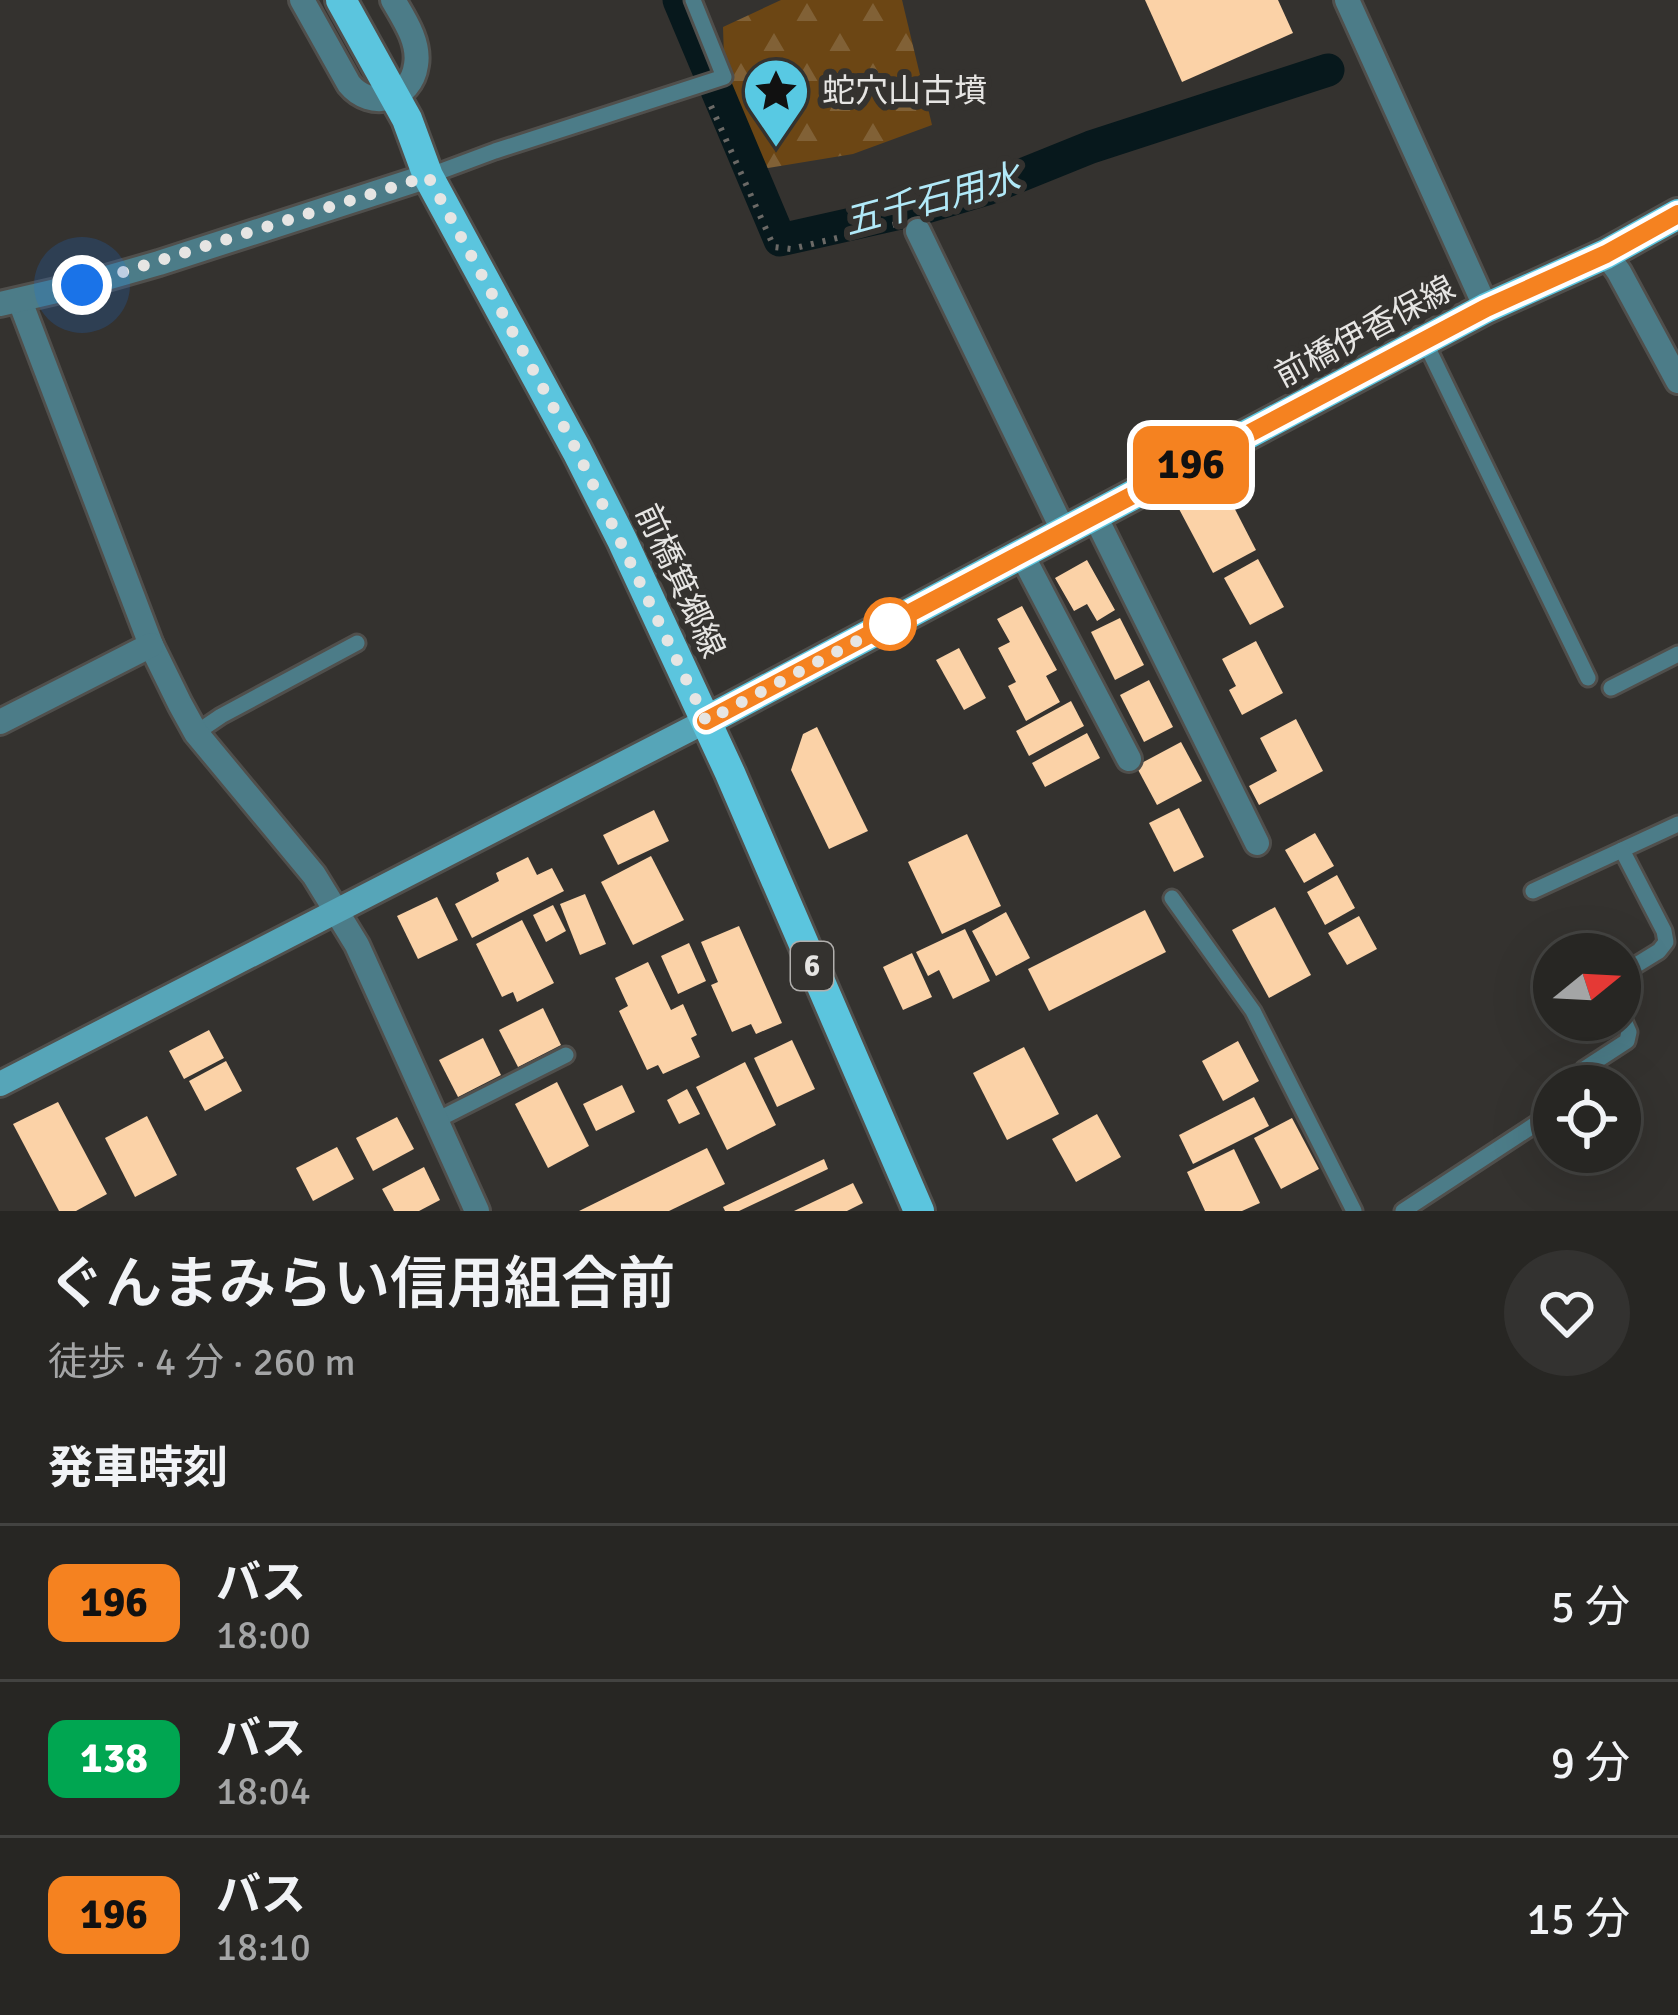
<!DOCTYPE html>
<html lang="ja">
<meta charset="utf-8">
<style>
body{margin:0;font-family:Signika,"Noto Sans JP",sans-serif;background:#333230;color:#f1f3f6;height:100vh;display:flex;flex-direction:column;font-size:45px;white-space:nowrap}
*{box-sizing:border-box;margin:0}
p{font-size:39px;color:#a4a5a6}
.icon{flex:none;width:66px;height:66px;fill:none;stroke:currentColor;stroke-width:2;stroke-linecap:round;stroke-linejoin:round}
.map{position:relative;height:1211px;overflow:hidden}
.side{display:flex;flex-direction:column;background:#272623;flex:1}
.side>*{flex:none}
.badge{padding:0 24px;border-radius:18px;font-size:42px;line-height:78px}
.needle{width:78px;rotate:72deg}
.buttons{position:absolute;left:1533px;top:933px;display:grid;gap:24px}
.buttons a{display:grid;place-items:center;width:108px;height:108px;border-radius:50%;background:#272623;box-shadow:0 12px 48px #0002,0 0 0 3px #434341;font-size:60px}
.you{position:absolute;width:60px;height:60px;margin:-30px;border:9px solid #fff;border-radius:50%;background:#1a73e8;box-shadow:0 0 0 18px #1a73e833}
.map>.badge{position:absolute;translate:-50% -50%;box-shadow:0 0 0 6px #fff}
h2{padding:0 48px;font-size:45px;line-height:108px}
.round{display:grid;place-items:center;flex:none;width:126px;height:126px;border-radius:63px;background:#333230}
.overview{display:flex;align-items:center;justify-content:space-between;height:204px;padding:0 48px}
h1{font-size:57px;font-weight:600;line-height:90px}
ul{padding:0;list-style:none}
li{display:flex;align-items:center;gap:36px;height:156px;padding:0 48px;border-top:3px solid #434341}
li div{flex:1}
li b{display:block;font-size:45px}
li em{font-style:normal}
li .badge{min-width:132px;font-weight:700;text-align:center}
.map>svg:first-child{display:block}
.forest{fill:url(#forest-firs)}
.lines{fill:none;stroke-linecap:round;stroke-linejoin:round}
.canal{stroke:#07181c;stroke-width:33}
.building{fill:#fbd2a7}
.lane-casing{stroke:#504f4c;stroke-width:21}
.street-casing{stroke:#504f4c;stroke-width:30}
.secondary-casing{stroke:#504f4c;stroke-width:30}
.primary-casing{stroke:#504f4c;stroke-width:36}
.path{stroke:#6b6966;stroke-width:6;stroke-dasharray:3 9;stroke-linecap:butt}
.lane{stroke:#4c7c88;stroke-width:15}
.street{stroke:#4c7c88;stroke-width:24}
.secondary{stroke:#56a5b8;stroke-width:24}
.primary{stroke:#5bc5de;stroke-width:30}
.line-casing{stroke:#fff;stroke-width:27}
.line{stroke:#f58220;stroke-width:18}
.walk{stroke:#e6e5e3;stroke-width:12;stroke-dasharray:0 21.6}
.stop-dot{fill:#fff;stroke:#f58220;stroke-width:6}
.labels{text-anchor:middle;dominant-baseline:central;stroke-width:12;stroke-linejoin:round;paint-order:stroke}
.shield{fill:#34322f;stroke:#b1afad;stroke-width:3}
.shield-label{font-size:30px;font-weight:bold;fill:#e6e5e3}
.poi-label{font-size:33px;fill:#e6e5e3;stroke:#34322f;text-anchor:start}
.street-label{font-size:33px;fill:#e6e5e3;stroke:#34322f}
.water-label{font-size:36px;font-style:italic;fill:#b1e9f8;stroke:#34322f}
</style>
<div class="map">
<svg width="1678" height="1211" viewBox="0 0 1678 1211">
<defs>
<pattern id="forest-firs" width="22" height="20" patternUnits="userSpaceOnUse" patternTransform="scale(3)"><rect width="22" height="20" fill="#6c4614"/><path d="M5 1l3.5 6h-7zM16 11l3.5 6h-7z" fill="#816136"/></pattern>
</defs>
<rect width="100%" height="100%" fill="#34322f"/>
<path class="forest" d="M 781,0 L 902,0 L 932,125 L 853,154 L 749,171 L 725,88 L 723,27 Z"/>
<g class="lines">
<path class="canal" d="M 679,0 L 780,240 L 923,208 L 987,189 L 1091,147 L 1328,70"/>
</g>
<g class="building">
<path d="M 1145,0 L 1278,0 L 1293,33 L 1182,82 Z"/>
<path d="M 1223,486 L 1256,550 L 1213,573 L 1179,509 Z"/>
<path d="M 1258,559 L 1284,607 L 1250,625 L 1224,578 Z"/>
<path d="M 1087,560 L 1115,610 L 1097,621 L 1087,604 L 1074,611 L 1055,578 Z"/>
<path d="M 1022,606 L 1057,670 L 1046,676 L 1060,702 L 1026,721 L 1008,686 L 1016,682 L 998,648 L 1010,642 L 997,619 Z"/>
<path d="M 1120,618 L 1144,665 L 1115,680 L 1091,632 Z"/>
<path d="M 1256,641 L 1283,693 L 1242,715 L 1229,690 L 1236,686 L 1222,659 Z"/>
<path d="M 959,648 L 986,698 L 964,710 L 936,660 Z"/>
<path d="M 1149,680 L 1173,727 L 1144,742 L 1120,695 Z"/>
<path d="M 1071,701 L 1084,726 L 1029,756 L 1016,731 Z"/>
<path d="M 1296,719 L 1323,771 L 1259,805 L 1249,786 L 1277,771 L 1260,738 Z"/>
<path d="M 817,727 L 868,831 L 829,849 L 791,770 L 803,734 Z"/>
<path d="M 1087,733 L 1100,758 L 1045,787 L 1032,763 Z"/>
<path d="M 1181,742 L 1202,781 L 1157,805 L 1136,766 Z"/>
<path d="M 1179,808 L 1204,857 L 1174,872 L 1149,823 Z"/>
<path d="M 654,810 L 669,841 L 618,865 L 603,835 Z"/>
<path d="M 1315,833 L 1334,866 L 1304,883 L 1285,850 Z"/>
<path d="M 967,834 L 1001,906 L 942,934 L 908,862 Z"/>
<path d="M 651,856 L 684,920 L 633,945 L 601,882 Z"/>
<path d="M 528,857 L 537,875 L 552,868 L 564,891 L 472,938 L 455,904 L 499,881 L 496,873 Z"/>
<path d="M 1337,875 L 1355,908 L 1325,925 L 1307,892 Z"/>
<path d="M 585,894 L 606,944 L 580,955 L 560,904 Z"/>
<path d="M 437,897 L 458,940 L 418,959 L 397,916 Z"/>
<path d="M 553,905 L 566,931 L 546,942 L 533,915 Z"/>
<path d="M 1275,907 L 1311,975 L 1269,998 L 1232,930 Z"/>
<path d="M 1145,910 L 1166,952 L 1049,1011 L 1028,969 Z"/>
<path d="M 1006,912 L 1030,958 L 996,976 L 972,931 Z"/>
<path d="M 1359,916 L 1377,949 L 1347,965 L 1328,933 Z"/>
<path d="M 522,920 L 554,983 L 517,1002 L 513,992 L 502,997 L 476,944 Z"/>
<path d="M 739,926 L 782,1023 L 756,1034 L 751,1024 L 732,1032 L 711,985 L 718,982 L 701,942 Z"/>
<path d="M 965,929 L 990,981 L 953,999 L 939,970 L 928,976 L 916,952 Z"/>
<path d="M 689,943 L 706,981 L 678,994 L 661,956 Z"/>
<path d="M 912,953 L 932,997 L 903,1010 L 883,967 Z"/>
<path d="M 648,962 L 671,1010 L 683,1004 L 697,1035 L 691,1038 L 700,1057 L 663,1074 L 658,1065 L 647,1070 L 619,1011 L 628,1006 L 615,978 Z"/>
<path d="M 543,1008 L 561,1045 L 518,1067 L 499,1030 Z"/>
<path d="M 209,1030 L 224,1058 L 184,1079 L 169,1051 Z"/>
<path d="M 483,1038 L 501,1075 L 458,1097 L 439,1060 Z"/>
<path d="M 792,1040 L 815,1089 L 777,1107 L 754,1058 Z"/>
<path d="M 1238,1041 L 1259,1081 L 1223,1101 L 1202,1061 Z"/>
<path d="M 1024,1047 L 1059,1114 L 1007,1140 L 973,1073 Z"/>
<path d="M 226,1061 L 242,1091 L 205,1111 L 189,1081 Z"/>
<path d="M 745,1062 L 776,1125 L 727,1150 L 696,1087 Z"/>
<path d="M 557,1082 L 589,1146 L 548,1168 L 515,1104 Z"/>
<path d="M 622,1085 L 635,1112 L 596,1131 L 583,1104 Z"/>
<path d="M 687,1089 L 700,1114 L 679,1124 L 667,1100 Z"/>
<path d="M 1254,1097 L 1269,1126 L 1193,1164 L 1179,1135 Z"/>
<path d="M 58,1102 L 107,1194 L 76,1211 L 59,1211 L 13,1124 Z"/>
<path d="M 1097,1114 L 1121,1157 L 1076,1182 L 1052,1139 Z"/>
<path d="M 147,1116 L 177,1175 L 135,1197 L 105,1138 Z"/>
<path d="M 397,1117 L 414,1149 L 373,1171 L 356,1138 Z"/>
<path d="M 1292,1118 L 1319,1169 L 1281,1189 L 1254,1138 Z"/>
<path d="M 337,1147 L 354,1179 L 313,1201 L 296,1168 Z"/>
<path d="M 707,1148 L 725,1184 L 669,1211 L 579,1211 Z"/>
<path d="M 1234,1149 L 1260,1203 L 1242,1211 L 1205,1211 L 1187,1172 Z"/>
<path d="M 824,1159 L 828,1169 L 739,1211 L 725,1211 L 723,1207 Z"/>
<path d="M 424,1167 L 440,1200 L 419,1211 L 394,1211 L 382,1189 Z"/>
<path d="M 853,1183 L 863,1203 L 847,1211 L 794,1211 Z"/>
</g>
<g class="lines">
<g class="lane-casing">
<g id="lane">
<path d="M 428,176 L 495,151 L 724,77 L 693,0"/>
<path d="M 1425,342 L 1588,678"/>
<path d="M 1611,688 L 1678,654"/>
<path d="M 196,733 L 221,716 L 357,643"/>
<path d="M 1533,891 L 1678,824"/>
<path d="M 1172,898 L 1253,1011 L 1354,1211"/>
<path d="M 1620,975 L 1659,951 L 1666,942 L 1664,931 L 1622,850"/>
<path d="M 1582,1086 L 1584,1069 L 1627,1041 L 1629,1032 L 1620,1012"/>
<path d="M 437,1120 L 566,1055"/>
<path d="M 1403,1211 L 1554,1112"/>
</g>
</g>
<g class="street-casing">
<g id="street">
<path d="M 302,0 L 349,84 C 371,111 411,100 416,65 C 420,42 404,19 393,0"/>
<path d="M 1347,0 L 1486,308"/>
<path d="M 918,231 L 1063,530"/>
<path d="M 1606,254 L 1619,272 L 1678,381"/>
<path d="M 20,301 L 151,645 L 180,704 L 196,733 L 314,875 L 357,945 L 477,1211"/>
<path d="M 0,304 L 82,285 L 159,263 L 428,176"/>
<path d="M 1094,514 L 1257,843"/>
<path d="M 1021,553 L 1129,759"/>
<path d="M 0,722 L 151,645"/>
</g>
</g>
<g class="secondary-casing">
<path id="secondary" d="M 0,1084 L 706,721"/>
</g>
<g class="primary-casing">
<g id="primary">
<path d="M 341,0 L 407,119 L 428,176 L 577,451 L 622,540 L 730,773 L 919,1211"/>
<path d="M 706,721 L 1486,308 L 1606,254 L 1678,214"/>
</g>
</g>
<path class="path" d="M 711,106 L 774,247 L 791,249 L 896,224"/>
<use href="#lane" class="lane"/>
<use href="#street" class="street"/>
<use href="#secondary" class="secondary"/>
<use href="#primary" class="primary"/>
</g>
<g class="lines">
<g class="line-casing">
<path id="line" d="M 706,721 L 1486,308 L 1606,254 L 1678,214"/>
</g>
<use href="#line" class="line"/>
<path class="walk" d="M 82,285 L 428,176 L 577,451 L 706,721 L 900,618 L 890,624"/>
</g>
<defs>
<g id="sight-pin" transform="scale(3.45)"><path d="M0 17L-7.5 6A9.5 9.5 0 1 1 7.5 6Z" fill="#58c9e3" stroke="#34322f"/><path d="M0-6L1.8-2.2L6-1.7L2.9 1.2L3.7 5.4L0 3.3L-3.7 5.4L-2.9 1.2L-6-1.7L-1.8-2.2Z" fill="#111"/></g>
</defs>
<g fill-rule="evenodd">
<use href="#sight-pin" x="776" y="91"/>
</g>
<circle class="stop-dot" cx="890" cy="624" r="24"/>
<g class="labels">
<rect class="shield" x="791" y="942" width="42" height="48" rx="9"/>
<g class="shield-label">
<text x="812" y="966">6</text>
</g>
<g class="poi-label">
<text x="822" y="91">蛇穴山古墳</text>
</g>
<g class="street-label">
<text transform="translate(1365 332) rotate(-28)">前橋伊香保線</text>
<text transform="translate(680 581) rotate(65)">前橋箕郷線</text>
</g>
<g class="water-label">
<text transform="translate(932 200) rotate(-15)">五千石用水</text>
</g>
</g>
</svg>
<div class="buttons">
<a><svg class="needle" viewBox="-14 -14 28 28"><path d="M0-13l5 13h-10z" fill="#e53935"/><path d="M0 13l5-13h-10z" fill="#a4a5a6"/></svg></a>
<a><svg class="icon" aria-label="locate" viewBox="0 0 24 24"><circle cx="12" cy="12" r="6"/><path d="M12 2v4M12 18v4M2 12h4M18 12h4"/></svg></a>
</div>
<div class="you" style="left:82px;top:285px"></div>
<b class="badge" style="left:1191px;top:465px;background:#f58220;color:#111">196</b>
</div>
<section class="side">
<div class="overview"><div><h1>ぐんまみらい信用組合前</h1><p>徒歩 · 4 分 · 260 m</p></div><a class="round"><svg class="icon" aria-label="heart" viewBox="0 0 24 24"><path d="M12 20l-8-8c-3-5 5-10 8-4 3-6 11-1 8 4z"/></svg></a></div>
<h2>発車時刻</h2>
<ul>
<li><span class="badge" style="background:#f58220;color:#111">196</span><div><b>バス</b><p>18:00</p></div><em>5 分</em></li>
<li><span class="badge" style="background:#00a651;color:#fff">138</span><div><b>バス</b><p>18:04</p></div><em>9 分</em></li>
<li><span class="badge" style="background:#f58220;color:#111">196</span><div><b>バス</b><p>18:10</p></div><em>15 分</em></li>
</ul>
</section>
